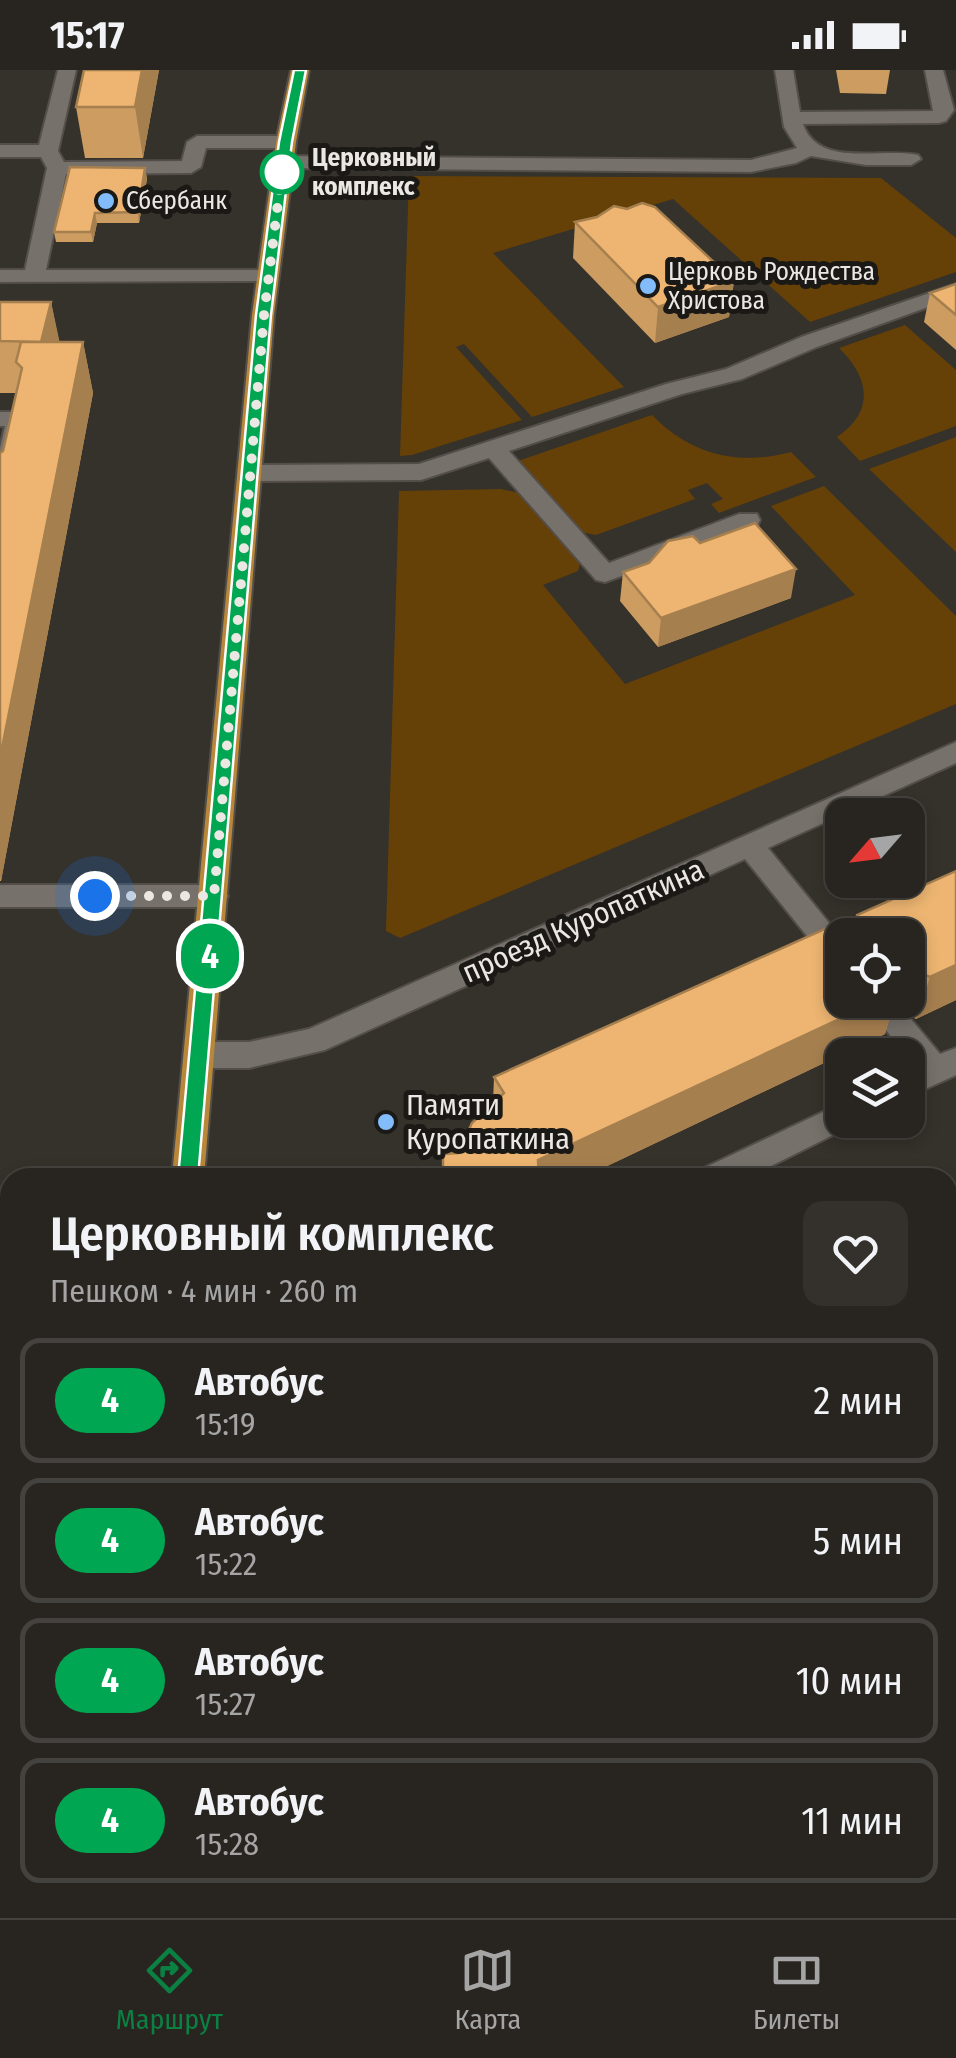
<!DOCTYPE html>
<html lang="ru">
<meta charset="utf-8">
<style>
body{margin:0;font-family:"Fira Sans Condensed",sans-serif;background:#34312d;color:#f1f3f6;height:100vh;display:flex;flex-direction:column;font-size:38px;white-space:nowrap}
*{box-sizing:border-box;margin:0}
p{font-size:32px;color:#a5a5a5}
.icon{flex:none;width:55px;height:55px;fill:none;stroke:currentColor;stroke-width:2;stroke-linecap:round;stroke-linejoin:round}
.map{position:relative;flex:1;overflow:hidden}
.details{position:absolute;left:0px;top:1098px;width:958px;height:752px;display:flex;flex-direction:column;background:#282520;border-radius:30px 30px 0 0;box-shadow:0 5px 15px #0003,0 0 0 2px #44423e}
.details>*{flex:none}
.badge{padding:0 20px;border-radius:32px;font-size:35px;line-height:65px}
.needle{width:65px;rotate:242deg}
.fabs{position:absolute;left:825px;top:728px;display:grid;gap:20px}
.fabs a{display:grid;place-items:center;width:100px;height:100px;border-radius:20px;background:#282520;box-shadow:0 5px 15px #0003,0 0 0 2px #44423e;font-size:50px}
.you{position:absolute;width:50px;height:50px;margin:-25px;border:8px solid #fff;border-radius:50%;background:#1a73e8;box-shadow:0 0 0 15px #1a73e833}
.map>.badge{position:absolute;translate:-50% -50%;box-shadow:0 0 0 5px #fff}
.round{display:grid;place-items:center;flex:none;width:105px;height:105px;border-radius:20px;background:#34312d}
.headline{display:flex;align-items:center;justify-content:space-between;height:170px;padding:0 50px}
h1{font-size:48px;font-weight:600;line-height:75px}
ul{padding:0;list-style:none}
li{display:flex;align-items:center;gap:30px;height:125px;margin:0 20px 15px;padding:0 30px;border:5px solid #44423e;border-radius:20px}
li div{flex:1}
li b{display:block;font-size:38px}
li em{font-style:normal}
li .badge{min-width:110px;font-weight:700;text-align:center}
.status{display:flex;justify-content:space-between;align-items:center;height:70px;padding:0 50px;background:#282520;direction:ltr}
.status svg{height:28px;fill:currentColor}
.tab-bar{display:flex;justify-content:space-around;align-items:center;height:140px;border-top:2px solid #44423e;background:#282520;font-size:28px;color:#a5a5a5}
.tab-bar a{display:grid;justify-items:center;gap:5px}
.tab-bar .selected{color:#0b8043}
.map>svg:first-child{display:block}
.built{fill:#423a2f}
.green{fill:#664107}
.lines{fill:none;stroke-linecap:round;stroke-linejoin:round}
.minor-casing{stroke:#534e49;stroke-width:4}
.major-casing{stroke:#534e49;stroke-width:4}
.minor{fill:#76716b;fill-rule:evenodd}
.major{fill:#b88739;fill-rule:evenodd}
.wall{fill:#cc9c61;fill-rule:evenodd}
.shaded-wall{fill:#a67f4f}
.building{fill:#edb571;stroke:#a67f4f;stroke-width:2.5}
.line{fill:#00a651;stroke:#fff;stroke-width:2.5}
.walk{stroke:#ebe8e4;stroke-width:10;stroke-dasharray:0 18}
.stop-dot{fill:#fff;stroke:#00a651;stroke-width:5}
.poi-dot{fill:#82bcfa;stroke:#1b1916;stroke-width:4}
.labels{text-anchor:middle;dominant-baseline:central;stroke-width:10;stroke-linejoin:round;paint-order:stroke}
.far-stop-label{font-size:25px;font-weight:bold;fill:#ebe8e4;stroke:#1b1916;text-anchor:start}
.far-poi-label{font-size:25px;fill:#ebe8e4;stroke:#1b1916;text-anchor:start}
.street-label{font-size:30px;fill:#ebe8e4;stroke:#1b1916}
.poi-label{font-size:30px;fill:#ebe8e4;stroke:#1b1916;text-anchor:start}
</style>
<div class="status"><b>15:17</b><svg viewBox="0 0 49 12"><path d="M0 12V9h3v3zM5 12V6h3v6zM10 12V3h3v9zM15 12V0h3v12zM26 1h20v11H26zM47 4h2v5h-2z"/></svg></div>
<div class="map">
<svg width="956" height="1848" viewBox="0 0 956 1848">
<rect width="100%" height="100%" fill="#35312b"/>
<path class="built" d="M 948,1124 L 956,1124 L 956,1848 L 884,1848 L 883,1840 L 948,1840 Z"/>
<g class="green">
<path d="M 409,106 L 881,108 L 956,168 L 956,202 L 810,252 L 673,129 L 493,183 L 624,317 L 532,347 L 464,274 L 456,277 L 522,350 L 412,385 L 400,386 Z"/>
<path d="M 905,255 L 956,300 L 956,356 L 860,391 L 837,367 C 876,341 869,307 839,278 Z"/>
<path d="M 652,345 C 691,385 738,396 791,382 L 816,407 L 719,443 L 711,434 L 723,429 L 707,413 L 688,420 L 695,429 L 596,465 L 580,462 L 518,391 Z"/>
<path d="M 956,367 L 956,482 L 869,399 Z"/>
<path d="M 824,416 L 956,546 L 956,634 L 400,868 L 386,861 L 399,421 L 501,419 L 519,423 L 580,493 L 578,501 L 543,515 L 625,614 L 855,525 L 771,436 Z"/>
</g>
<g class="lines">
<g class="minor-casing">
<g id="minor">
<path d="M 58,0 L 76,0 L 58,81 L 64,92 L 182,91 L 187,72 L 197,66 L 286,66 L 296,72 L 286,78 L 206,78 L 201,97 L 191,103 L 66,104 L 46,200 L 268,200 L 279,206 L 276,211 L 0,212 L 0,200 L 25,200 L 47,98 L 41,87 L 0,87 L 0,75 L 39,75 Z"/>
<path d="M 775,0 L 793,0 L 800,42 L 933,41 L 925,0 L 943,0 L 954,40 L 946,51 L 939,53 L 803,54 C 818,99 883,77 918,85 L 921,89 L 911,95 L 866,95 L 811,86 L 796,93 L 751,102 L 283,98 L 273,92 L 283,86 L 751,90 L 797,78 L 784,57 Z"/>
<path d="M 956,214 L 956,227 L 817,277 L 742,309 L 682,324 L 509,381 L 609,493 L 739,444 L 757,444 L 760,450 L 757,456 L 605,512 L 596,510 L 489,388 L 421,410 L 250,411 L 238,403 L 250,395 L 419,394 L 666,314 L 726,299 L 801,267 Z"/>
<path d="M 0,342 L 18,342 L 30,349 L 12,432 L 0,440 L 0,378 L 5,356 L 0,356 Z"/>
<path d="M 956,672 L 956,693 L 768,778 L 842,869 L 842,901 L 832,897 L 745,789 L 325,980 L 249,998 L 201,998 L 190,994 L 186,985 L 190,976 L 201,972 L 249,972 L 309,959 Z"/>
<path d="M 0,815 L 214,815 L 224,818 L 228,826 L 224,834 L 214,837 L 0,837 Z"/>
<path d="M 899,945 L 910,948 L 940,984 L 956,978 L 956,1005 L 908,1027 L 908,1000 L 913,997 L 884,957 L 888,948 Z"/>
<path d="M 842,1033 L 842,1050 L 856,1050 L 853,1055 L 747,1108 L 699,1108 L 704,1098 Z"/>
<rect x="948" y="1197" width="8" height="30"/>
<rect x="0" y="1377" width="10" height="34"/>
<rect x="948" y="1734" width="8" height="40"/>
<path d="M 610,1840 L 650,1840 L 651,1848 L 609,1848 Z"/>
</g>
</g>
<g class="major-casing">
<g id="major">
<path d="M 291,0 L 309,0 L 296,72 L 274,245 L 204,1108 L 172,1108 L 252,245 L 276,72 Z"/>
<path d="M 95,1840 L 135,1840 L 136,1848 L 94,1848 Z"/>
</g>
</g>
<use href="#minor" class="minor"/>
<use href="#major" class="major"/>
</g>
<g class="wall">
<path d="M 84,0 L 159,0 L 143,88 L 85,88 L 76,37 Z"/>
<path d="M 836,0 L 890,0 L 886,24 L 840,23 Z"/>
<path d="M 145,98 L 147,109 L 139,153 L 97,153 L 93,172 L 56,172 L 54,162 Z"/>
<path d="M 575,152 L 734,211 L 729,247 L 655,273 L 573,188 Z"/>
<path d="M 956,214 L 956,280 L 924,252 L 930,223 Z"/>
<path d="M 0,232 L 51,232 L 59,272 L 83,272 L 93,323 L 1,811 L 0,811 L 0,383 L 3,381 L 16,323 L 0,323 Z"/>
<path d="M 700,473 L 791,528 L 658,577 L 620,531 L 623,502 Z"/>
<path d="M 956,801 L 956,930 L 916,949 L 900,941 L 891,943 L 885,964 L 582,1108 L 443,1108 L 458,1083 L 493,1033 L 494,1007 L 853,860 L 857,845 ZM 908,865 L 908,930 L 842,930 Z"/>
<path d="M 948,1223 L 956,1223 L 956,1488 L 948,1439 Z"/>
<rect x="948" y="1547" width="8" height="156"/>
<path d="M 428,1840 L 580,1840 L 579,1842 Z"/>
<path d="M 924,1840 L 948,1840 L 956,1848 L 925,1848 Z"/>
</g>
<g class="shaded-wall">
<path d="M 142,0 L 159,0 L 143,88 L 135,37 Z"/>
<path d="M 145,98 L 147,109 L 139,153 L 138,142 Z"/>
<path d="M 95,143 L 97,153 L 93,172 L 91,162 Z"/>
<path d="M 734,211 L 729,247 L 655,273 L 658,237 Z"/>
<path d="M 51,232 L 62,283 L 41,272 Z"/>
<path d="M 83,272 L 93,323 L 1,811 L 0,807 L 0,688 Z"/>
<path d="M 796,499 L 791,528 L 658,577 L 661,548 Z"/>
<path d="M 956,895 L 956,930 L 916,949 L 930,907 Z"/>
<path d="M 914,899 L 908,918 L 908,900 Z"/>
<path d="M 880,930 L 904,930 L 900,941 L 891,943 L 885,964 L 582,1108 L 537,1108 L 538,1090 Z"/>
</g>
<g class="building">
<path d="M 84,0 L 142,0 L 135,37 L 76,37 Z"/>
<path d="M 70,97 L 145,98 L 138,142 L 95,143 L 91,162 L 54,162 Z"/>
<path d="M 642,133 L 655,137 L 734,211 L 658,237 L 575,152 L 597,147 L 614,136 L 627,139 Z"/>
<path d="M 956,214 L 956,245 L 930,223 Z"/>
<path d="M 0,232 L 51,232 L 41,272 L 0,271 Z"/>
<path d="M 21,272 L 83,272 L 0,688 L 0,383 L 3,381 L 22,298 L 16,292 Z"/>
<path d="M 755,453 L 796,499 L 661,548 L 623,502 L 649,493 L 668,471 L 693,466 L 700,473 Z"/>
<path d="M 956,801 L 956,895 L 930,907 L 914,899 L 908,900 L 908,865 L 842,865 L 842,930 L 880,930 L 538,1090 L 539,1108 L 443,1108 L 443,1084 L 458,1083 L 472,1053 L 504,1023 L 494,1007 L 838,853 L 856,861 L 857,845 Z"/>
<path d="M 948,1223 L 956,1223 L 956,1384 L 948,1337 Z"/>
<path d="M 948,1547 L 956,1547 L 956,1644 L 948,1591 Z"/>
<path d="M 948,1811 L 956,1811 L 956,1848 L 930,1848 L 929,1840 L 948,1840 Z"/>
</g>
<path class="line" d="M 294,0 L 306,0 L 292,72 L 271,245 L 198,1108 L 188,1117 L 178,1108 L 256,245 L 279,72 Z"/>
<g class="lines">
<path class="walk" d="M 95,826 L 214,826 L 264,245 L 283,92 L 282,102"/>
</g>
<circle class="stop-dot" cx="282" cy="102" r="20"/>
<g class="poi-dot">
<circle cx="106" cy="131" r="10"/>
<circle cx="648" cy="216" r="10"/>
<circle cx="386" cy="1052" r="10"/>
</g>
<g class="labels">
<g class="far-stop-label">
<text x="312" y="88">Церковный<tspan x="312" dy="29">комплекс</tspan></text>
</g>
<g class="far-poi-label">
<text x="126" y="131">Сбербанк</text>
<text x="668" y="202">Церковь Рождества<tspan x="668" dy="29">Христова</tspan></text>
</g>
<g class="street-label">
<text transform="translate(583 851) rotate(-24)">проезд Куропаткина</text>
</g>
<g class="poi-label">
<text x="406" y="1035">Памяти<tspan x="406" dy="34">Куропаткина</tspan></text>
</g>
</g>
</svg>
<div class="fabs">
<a><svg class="needle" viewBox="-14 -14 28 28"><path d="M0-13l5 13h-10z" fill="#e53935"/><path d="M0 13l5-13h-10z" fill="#a5a5a5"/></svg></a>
<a><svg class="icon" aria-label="locate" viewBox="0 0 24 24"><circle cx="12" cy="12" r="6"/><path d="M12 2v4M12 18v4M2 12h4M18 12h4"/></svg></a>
<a><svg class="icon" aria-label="layers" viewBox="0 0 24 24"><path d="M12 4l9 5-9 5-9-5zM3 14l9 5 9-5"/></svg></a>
</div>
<div class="you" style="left:95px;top:826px"></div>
<b class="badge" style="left:210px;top:886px;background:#00a651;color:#fff">4</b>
<section class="details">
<div class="headline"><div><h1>Церковный комплекс</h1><p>Пешком · 4 мин · 260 m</p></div><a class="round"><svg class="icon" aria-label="heart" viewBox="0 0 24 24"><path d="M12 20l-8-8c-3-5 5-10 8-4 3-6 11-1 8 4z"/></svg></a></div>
<ul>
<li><span class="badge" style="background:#00a651;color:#fff">4</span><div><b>Автобус</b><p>15:19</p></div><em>2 мин</em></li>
<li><span class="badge" style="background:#00a651;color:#fff">4</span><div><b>Автобус</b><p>15:22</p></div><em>5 мин</em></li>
<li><span class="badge" style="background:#00a651;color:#fff">4</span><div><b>Автобус</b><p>15:27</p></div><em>10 мин</em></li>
<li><span class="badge" style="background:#00a651;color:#fff">4</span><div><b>Автобус</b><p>15:28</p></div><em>11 мин</em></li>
</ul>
</section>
</div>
<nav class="tab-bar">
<a class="selected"><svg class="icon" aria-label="directions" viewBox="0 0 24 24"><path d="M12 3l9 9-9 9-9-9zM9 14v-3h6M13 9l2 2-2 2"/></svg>Маршрут</a>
<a><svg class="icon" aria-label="map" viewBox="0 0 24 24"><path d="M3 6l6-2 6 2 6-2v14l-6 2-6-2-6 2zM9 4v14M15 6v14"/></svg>Карта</a>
<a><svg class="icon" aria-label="tickets" viewBox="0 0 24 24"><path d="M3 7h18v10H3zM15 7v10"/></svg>Билеты</a>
</nav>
